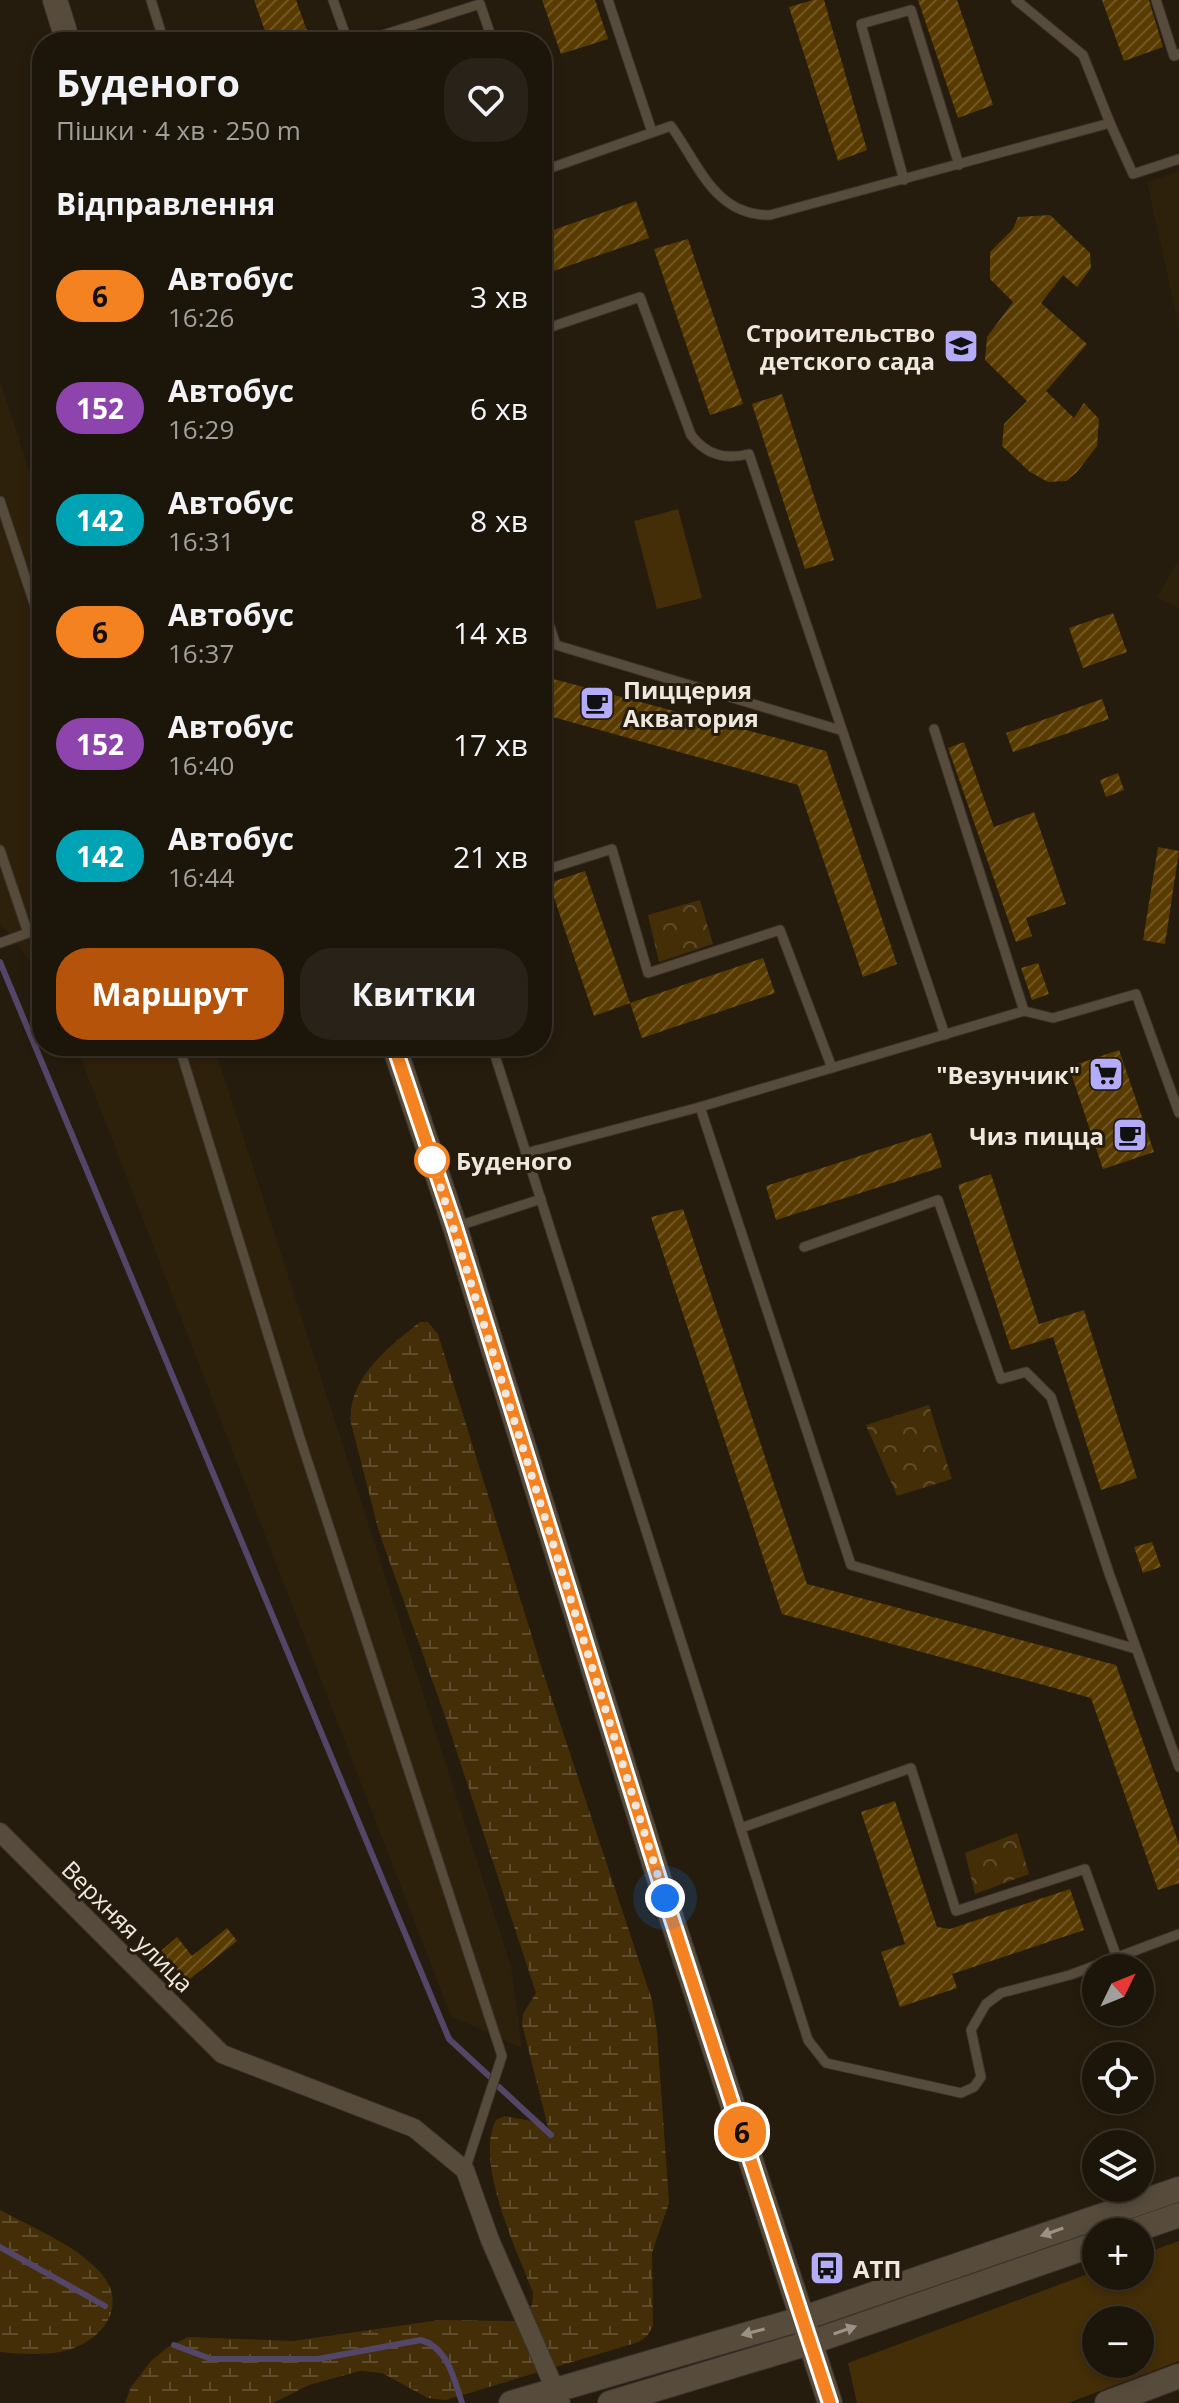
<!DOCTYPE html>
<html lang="uk">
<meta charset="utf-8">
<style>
body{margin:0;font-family:"Open Sans",sans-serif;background:#292218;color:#f1f3f6;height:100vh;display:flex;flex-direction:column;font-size:30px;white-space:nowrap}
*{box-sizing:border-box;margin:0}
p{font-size:26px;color:#a09f9c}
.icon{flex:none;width:44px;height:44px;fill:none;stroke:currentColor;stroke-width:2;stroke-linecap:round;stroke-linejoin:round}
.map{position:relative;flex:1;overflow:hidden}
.sheet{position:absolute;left:32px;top:32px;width:520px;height:1024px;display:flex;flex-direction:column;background:#1c150a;border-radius:32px;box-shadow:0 4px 12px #0003,0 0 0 2px #3a342b}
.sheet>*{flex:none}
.badge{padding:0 16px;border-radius:26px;font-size:28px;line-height:52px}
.needle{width:52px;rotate:47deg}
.tools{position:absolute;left:1082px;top:1954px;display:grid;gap:16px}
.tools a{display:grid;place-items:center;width:72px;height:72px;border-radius:50%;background:#1c150a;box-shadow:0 4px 12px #0003,0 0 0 2px #3a342b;font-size:40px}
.you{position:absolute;width:40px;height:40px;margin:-20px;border:6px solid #fff;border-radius:50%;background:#1a73e8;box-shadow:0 0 0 12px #1a73e833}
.map>.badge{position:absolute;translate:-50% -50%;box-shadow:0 0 0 4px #fff}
h2{padding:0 24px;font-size:30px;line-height:72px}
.round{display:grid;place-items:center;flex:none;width:84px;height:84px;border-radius:32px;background:#292218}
.overview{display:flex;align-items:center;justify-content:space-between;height:136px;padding:0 24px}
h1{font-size:38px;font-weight:700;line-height:60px}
.action{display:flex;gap:16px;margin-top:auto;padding:16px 24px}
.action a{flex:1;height:92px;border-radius:32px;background:#b45309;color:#fff;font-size:32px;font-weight:700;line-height:92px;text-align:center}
.action a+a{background:#292218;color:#f1f3f6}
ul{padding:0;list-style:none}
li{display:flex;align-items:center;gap:24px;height:112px;padding:0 24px}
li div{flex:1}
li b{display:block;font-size:30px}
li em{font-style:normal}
li .badge{min-width:88px;font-weight:700;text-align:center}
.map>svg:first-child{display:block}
.built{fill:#2e210c}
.grass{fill:#442e08;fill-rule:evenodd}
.wetland{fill:url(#wetland-marsh)}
.park{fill:url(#park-crowns)}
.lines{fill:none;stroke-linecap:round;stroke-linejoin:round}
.stream{stroke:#544668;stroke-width:6}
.building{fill:url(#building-hatch)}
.lane-casing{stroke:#3b332d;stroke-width:11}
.street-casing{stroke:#3b332d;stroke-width:20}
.secondary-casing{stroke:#3b332d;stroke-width:26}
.lane{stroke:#574c3c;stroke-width:9}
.street{stroke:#574c3c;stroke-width:18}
.secondary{stroke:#574c3c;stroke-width:24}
.oneway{fill:#9b9285}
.line-casing{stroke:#fff;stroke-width:18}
.line{stroke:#f58220;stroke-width:12}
.walk{stroke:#efe8df;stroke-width:8;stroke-dasharray:0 14.4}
.stop-dot{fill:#fff;stroke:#f58220;stroke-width:4}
.labels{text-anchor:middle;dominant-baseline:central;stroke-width:6;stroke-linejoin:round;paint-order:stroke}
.poi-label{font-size:24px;font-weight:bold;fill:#efe8df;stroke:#251c0d;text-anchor:end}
.stop-label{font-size:24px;font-weight:bold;fill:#efe8df;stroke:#251c0d;text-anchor:start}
.street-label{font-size:24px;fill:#efe8df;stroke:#251c0d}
</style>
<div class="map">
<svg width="1179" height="2403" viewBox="0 0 1179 2403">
<defs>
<pattern id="wetland-marsh" width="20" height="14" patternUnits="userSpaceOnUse" patternTransform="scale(2)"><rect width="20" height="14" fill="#442e08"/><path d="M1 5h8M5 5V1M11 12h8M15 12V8" fill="none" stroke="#5f4c2c"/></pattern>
<pattern id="park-crowns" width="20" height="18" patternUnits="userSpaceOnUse" patternTransform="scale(2)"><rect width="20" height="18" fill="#442e08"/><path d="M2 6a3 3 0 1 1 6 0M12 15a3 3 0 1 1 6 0" fill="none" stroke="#5f4c2c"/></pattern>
<pattern id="building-hatch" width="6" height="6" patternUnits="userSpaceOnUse" patternTransform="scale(2)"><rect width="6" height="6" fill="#593b00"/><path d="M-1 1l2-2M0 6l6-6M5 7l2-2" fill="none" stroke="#715725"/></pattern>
</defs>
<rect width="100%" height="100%" fill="#251c0d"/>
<g class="built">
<path d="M 1179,171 L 1179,327 L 1147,182 Z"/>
<path d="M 0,381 L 42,511 L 42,976 L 0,923 Z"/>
<path d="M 1179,559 L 1179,608 L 1157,598 Z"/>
<path d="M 76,1046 L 214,1046 L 511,1966 L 522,2048 L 451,2016 Z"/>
</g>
<g class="grass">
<path d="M 678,509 L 702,598 L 657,609 L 634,521 Z"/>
<path d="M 1179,2241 L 1179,2361 L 1068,2403 L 857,2403 L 848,2363 L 1096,2271 L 1096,2276 L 1140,2276 L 1140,2255 ZM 1096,2320 L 1140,2320 L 1140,2364 L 1096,2364 Z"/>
</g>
<g class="wetland">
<path d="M 420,1322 L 428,1322 L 438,1334 L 542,1669 L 652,2000 L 657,2032 L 669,2203 L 652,2253 L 653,2326 L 647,2336 L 639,2342 L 446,2400 L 428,2398 L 382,2373 L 360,2371 L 309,2385 L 273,2403 L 125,2403 L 131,2387 L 151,2361 L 168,2347 L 188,2337 L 293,2341 L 440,2320 L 516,2321 L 532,2305 L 533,2293 C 517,2250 474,2163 496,2120 L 504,2116 L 543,2123 L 549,2131 L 522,2024 L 523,2014 L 536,1993 L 445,1716 L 379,1532 L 351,1423 C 347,1378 389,1347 420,1322 Z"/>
<path d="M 0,2210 C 33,2228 74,2244 100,2272 C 129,2304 104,2340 68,2350 C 46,2356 22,2354 0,2352 Z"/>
</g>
<g class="park">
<path d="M 700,900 L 713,944 L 659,962 L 648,915 Z"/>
<path d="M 929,1405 L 952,1479 L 897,1496 L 866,1425 Z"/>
<path d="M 1017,1833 L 1029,1874 L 975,1894 L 965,1853 Z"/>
</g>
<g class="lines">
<g class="stream">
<path d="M 0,962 L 449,2039 L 489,2076"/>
<path d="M 499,2087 L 551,2135"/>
<path d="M 0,2247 L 105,2306"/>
<path d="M 174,2345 L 211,2359 L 318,2359 L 421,2340 C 448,2348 454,2379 462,2403"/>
</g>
</g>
<g class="building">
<path d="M 254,0 L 296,0 L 311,42 L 269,42 Z"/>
<path d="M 542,0 L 595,0 L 608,39 L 561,54 Z"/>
<path d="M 813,0 L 824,0 L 867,150 L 838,161 L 789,7 Z"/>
<path d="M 918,0 L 957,0 L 993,105 L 958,118 Z"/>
<path d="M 1102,0 L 1149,0 L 1163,47 L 1124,61 Z"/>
<path d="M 636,201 L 649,238 L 542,275 L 542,234 Z"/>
<path d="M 1050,215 L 1090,253 L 1091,268 L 1077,287 L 1063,275 L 1041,303 L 1087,344 L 1046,391 L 1074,418 L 1084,403 L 1099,419 L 1097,446 L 1077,472 L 1066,481 L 1048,482 L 1030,472 L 1002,446 L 1004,424 L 1027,401 L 985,360 L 987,337 L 1013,302 L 990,279 L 990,252 L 1013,229 L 1018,217 Z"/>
<path d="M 688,239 L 743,404 L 710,415 L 654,249 Z"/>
<path d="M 782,394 L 834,560 L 805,569 L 752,404 Z"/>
<path d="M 1113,613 L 1127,652 L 1083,668 L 1069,628 Z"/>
<path d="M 542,676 L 826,751 L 897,964 L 863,977 L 798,785 L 542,714 Z"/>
<path d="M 1102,699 L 1109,719 L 1013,752 L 1006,733 Z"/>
<path d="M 964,742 L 994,827 L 1034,812 L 1066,904 L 1026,918 L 1032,936 L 1016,942 L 948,748 Z"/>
<path d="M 1118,773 L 1124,790 L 1106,797 L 1100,780 Z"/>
<path d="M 1158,847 L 1179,851 L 1165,944 L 1143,940 Z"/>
<path d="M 585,871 L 630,1003 L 594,1016 L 549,883 Z"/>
<path d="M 763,958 L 775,993 L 642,1038 L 630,1003 Z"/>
<path d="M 1038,963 L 1049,994 L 1032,1000 L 1021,968 Z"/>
<path d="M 1119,1050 L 1154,1152 L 1103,1169 L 1069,1067 Z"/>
<path d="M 931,1133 L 942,1167 L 776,1220 L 766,1186 Z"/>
<path d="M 991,1174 L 1039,1324 L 1084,1310 L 1137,1478 L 1101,1490 L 1053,1337 L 1011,1350 L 958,1185 Z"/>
<path d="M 683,1209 L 807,1584 L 1116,1665 L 1179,1844 L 1179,1883 L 1158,1890 L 1091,1698 L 782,1614 L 651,1217 Z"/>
<path d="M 1152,1542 L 1161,1567 L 1143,1573 L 1134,1547 Z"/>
<path d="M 895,1801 L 937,1927 L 950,1929 L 1070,1889 L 1084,1930 L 952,1974 L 957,1988 L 900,2007 L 881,1952 L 905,1944 L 861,1812 Z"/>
<path d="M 227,1928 L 237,1941 L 186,1982 L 161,1951 L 177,1937 L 192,1956 Z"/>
</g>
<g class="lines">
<g class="lane-casing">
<g id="lane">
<path d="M 151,0 L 164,42"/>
<path d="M 333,0 L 348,42"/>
<path d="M 608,0 L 652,132"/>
<path d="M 1016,0 L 1083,55 L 1110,123"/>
<path d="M 1156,0 L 1174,56 L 1179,54"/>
<path d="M 361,42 L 480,4 L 493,42"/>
<path d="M 542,171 L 671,126 C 699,165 715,216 770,215 L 1110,123 L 1133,174 L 1179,159"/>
<path d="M 904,180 L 861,24 L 911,10 L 959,165"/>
<path d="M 542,330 L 640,297 L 691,435 C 706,455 725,460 749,454 L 945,1035"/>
<path d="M 0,501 L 42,627"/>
<path d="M 542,603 L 556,645 L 840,730"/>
<path d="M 934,729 L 1024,1011"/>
<path d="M 0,850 L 28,933"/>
<path d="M 542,871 L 612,849 L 648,973 L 780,930 L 832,1068"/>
<path d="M 0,943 L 42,928"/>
<path d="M 179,1046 L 299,1435 L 502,2056 L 465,2170"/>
<path d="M 492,1046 L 808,2040 L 826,2063 L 961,2093 L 974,2087 L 981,2077 L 971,2030 L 986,2004 L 1001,1993 L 1070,1975 L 1179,1934"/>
<path d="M 700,1107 L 851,1565 L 1136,1649"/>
<path d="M 526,1153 L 700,1107 L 1024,1011 L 1053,1018 L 1136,994 L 1179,1113"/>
<path d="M 455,1227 L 541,1199"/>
<path d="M 804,1247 L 938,1200 L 1001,1379 L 1026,1372 L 1051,1397 L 1109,1573 L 1179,1767"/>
<path d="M 741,1828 L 911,1768 L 956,1911 L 1085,1869 L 1117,1958"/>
</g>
</g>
<g class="street-casing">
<path id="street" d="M 0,1832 L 222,2054 L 414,2128 L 465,2170 L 490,2240 L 561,2403"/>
</g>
<g class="secondary-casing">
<g id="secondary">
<path d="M 55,0 L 68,42"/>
<path d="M 394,1046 L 455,1227 L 665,1898 L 830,2403"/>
<path d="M 1130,2232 L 1179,2215"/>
<path d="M 511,2403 L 804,2318 L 1179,2189"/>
<path d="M 610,2403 L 812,2342 L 1096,2244"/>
<path d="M 1107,2403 L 1179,2376"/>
</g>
</g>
<use href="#lane" class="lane"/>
<use href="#street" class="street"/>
<use href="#secondary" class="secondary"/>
</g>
<defs><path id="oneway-solid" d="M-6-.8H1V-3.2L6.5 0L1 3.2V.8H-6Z" transform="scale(2)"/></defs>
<g class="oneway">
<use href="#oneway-solid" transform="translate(1052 2232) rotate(161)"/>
<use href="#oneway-solid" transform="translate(845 2330) rotate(-19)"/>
<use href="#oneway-solid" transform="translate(753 2332) rotate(165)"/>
</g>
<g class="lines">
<g class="line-casing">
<path id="line" d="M 394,1046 L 455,1227 L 665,1898 L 830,2403"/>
</g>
<use href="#line" class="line"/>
<path class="walk" d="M 432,1160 L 665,1898"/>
</g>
<defs>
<g id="school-square" transform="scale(1.8)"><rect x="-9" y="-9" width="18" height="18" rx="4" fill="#b4acf9" stroke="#251c0d"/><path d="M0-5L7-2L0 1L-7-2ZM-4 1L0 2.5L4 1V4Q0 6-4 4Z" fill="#111"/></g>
<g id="cafe-square" transform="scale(1.8)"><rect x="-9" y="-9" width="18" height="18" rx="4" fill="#b4acf9" stroke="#251c0d"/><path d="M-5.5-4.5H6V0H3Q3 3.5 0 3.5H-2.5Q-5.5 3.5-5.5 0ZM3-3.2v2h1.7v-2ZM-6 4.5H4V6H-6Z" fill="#111"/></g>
<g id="supermarket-square" transform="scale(1.8)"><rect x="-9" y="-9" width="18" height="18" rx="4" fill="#b4acf9" stroke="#251c0d"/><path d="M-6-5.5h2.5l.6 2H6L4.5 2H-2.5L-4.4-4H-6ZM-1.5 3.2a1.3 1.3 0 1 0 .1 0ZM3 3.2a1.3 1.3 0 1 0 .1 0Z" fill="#111"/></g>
<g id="bus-square" transform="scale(1.8)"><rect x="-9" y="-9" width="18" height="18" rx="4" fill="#b4acf9" stroke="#251c0d"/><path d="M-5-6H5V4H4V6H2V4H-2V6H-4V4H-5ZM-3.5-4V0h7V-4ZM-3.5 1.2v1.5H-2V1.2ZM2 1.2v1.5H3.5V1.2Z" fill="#111"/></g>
</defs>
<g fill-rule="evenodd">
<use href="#school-square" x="961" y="346"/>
<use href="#cafe-square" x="597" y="703"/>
<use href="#supermarket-square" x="1106" y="1074"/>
<use href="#cafe-square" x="1130" y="1135"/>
<use href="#bus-square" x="827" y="2268"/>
</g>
<circle class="stop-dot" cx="432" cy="1160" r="16"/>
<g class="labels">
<g class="poi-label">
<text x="935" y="332">Строительство<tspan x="935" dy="28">детского сада</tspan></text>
<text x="623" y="689" text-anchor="start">Пиццерия<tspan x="623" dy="28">Акватория</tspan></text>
<text x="1080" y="1074">"Везунчик"</text>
<text x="1104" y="1135">Чиз пицца</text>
<text x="853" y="2268" text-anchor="start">АТП</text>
</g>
<g class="stop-label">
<text x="456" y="1160">Буденого</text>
</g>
<g class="street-label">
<text transform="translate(128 1926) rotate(45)">Верхняя улица</text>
</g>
</g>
</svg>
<div class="tools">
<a><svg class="needle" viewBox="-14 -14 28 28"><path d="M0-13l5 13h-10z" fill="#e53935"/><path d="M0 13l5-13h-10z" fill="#a09f9c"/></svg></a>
<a><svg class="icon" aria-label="locate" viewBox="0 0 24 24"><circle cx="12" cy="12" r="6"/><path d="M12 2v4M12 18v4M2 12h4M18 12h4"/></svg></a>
<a><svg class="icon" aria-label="layers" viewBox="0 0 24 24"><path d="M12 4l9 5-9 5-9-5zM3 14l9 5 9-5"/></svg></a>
<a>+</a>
<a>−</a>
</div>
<div class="you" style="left:665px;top:1898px"></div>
<b class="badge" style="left:742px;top:2132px;background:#f58220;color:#111">6</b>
<section class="sheet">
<div class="overview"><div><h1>Буденого</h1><p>Пішки · 4 хв · 250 m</p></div><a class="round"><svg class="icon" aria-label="heart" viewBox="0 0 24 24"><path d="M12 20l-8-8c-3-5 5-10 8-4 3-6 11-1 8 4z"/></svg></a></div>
<h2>Відправлення</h2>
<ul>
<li><span class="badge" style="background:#f58220;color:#111">6</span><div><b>Автобус</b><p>16:26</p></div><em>3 хв</em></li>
<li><span class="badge" style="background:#8e44ad;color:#fff">152</span><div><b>Автобус</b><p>16:29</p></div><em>6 хв</em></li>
<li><span class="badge" style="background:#00a3b4;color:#fff">142</span><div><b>Автобус</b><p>16:31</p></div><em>8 хв</em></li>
<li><span class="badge" style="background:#f58220;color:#111">6</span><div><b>Автобус</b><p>16:37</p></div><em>14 хв</em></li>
<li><span class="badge" style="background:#8e44ad;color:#fff">152</span><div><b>Автобус</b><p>16:40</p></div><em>17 хв</em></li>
<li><span class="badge" style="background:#00a3b4;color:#fff">142</span><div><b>Автобус</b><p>16:44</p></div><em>21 хв</em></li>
</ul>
<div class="action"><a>Маршрут</a><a>Квитки</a></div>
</section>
</div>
